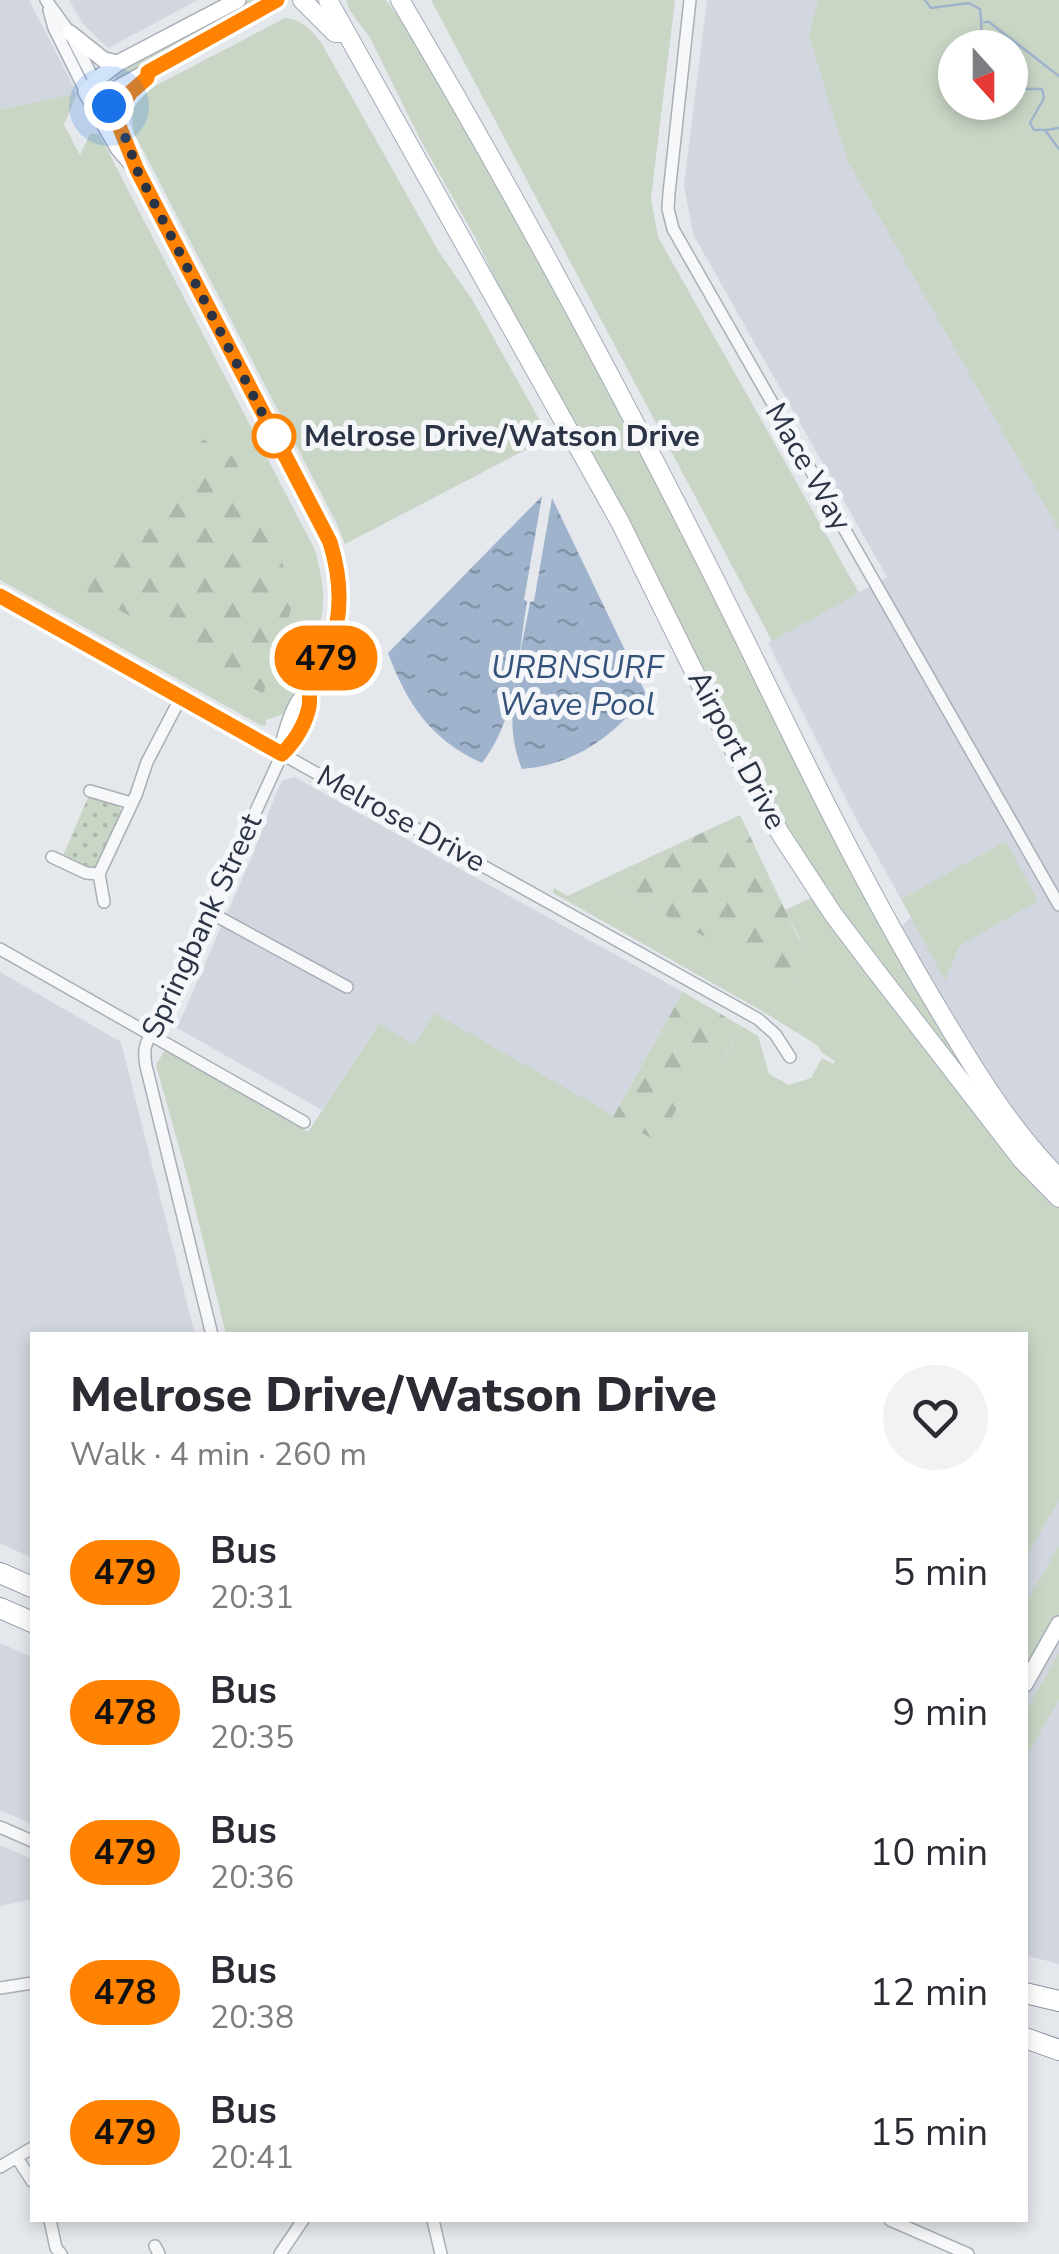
<!DOCTYPE html>
<meta charset="utf-8">
<style>
body{margin:0;font-family:"Nunito Sans",sans-serif;background:#f2f2f3;color:#2b2b33;height:100vh;display:flex;flex-direction:column;font-size:38px;white-space:nowrap}
*{box-sizing:border-box;margin:0}
p{font-size:32px;color:#7c7c81}
.icon{flex:none;width:55px;height:55px;fill:none;stroke:currentColor;stroke-width:2;stroke-linecap:round;stroke-linejoin:round}
.map{position:relative;flex:1;overflow:hidden}
.side{position:absolute;left:30px;top:1332px;width:998px;height:890px;display:flex;flex-direction:column;background:#fff;border-radius:0px;box-shadow:0 5px 15px #0003}
.side>*{flex:none}
.badge{padding:0 20px;border-radius:32px;font-size:35px;line-height:65px}
.needle{width:65px;rotate:159deg}
.controls{position:absolute;left:938px;top:30px;display:grid;gap:20px}
.controls a{display:grid;place-items:center;width:90px;height:90px;border-radius:50%;background:#fff;box-shadow:0 5px 15px #0003;font-size:50px}
.you{position:absolute;width:50px;height:50px;margin:-25px;border:8px solid #fff;border-radius:50%;background:#1a73e8;box-shadow:0 0 0 15px #1a73e833}
.map>.badge{position:absolute;translate:-50% -50%;box-shadow:0 0 0 5px #fff}
.round{display:grid;place-items:center;flex:none;width:105px;height:105px;border-radius:52px;background:#f2f2f3}
.headline{display:flex;align-items:center;justify-content:space-between;height:170px;padding:0 40px}
h1{font-size:48px;font-weight:800;line-height:75px}
ul{padding:0;list-style:none}
li{display:flex;align-items:center;gap:30px;height:140px;padding:0 40px}
li div{flex:1}
li b{display:block;font-size:38px}
li em{font-style:normal}
li .badge{min-width:110px;font-weight:700;text-align:center}
.map>svg:first-child{display:block}
.built{fill:#d2d6de;fill-rule:evenodd}
.green{fill:#c9d6c5;fill-rule:evenodd}
.forest{fill:url(#forest-firs)}
.park{fill:url(#park-dots)}
.water{fill:url(#water-ripples)}
.lines{fill:none;stroke-linecap:round;stroke-linejoin:round}
.stream{stroke:#9fb4cc;stroke-width:2.5}
.street-casing{stroke:#a9aeb7;stroke-width:14}
.secondary-casing{stroke:#a9aeb7;stroke-width:18}
.primary-casing{stroke:#a3abb8;stroke-width:20}
.highway-casing{stroke:#8b94a3;stroke-width:22}
.street{stroke:#f7f8fa;stroke-width:11}
.secondary{stroke:#fff;stroke-width:15}
.primary{stroke:#fff;stroke-width:18}
.highway{stroke:#fff;stroke-width:20}
.line-casing{stroke:#fff;stroke-width:22}
.line{stroke:#ff8200;stroke-width:15}
.walk{stroke:#2b3445;stroke-width:10;stroke-dasharray:0 18}
.stop-dot{fill:#fff;stroke:#ff8200;stroke-width:5}
.labels{text-anchor:middle;dominant-baseline:central;stroke-width:10;stroke-linejoin:round;paint-order:stroke}
.stop-label{font-size:30px;font-weight:bold;fill:#2b3445;stroke:#f4f6f9;text-anchor:start}
.street-label{font-size:30px;fill:#2b3445;stroke:#f4f6f9}
.water-label{font-size:32px;font-style:italic;fill:#34527a;stroke:#f4f6f9}
</style>
<div class="map">
<svg width="1059" height="2254" viewBox="0 0 1059 2254">
<defs>
<pattern id="forest-firs" width="22" height="20" patternUnits="userSpaceOnUse" patternTransform="scale(2.5)"><rect width="22" height="20" fill="#c9d6c5"/><path d="M5 1l3.5 6h-7zM16 11l3.5 6h-7z" fill="#adb8ab"/></pattern>
<pattern id="park-dots" width="8" height="8" patternUnits="userSpaceOnUse" patternTransform="scale(2.5)"><rect width="8" height="8" fill="#c9d6c5"/><path d="M2 2h.1M6 6h.1" fill="none" stroke="#adb8ab" stroke-width="1.8" stroke-linecap="round"/></pattern>
<pattern id="water-ripples" width="26" height="14" patternUnits="userSpaceOnUse" patternTransform="scale(2.5)"><rect width="26" height="14" fill="#9fb4cc"/><path d="M2 4q2-2 4 0t4 0M15 11q2-2 4 0t4 0" fill="none" stroke="#8293a7"/></pattern>
</defs>
<rect width="100%" height="100%" fill="#e4e7ec"/>
<g class="built">
<path d="M 0,0 L 29,0 L 77,93 L 0,110 Z"/>
<path d="M 69,0 L 198,0 L 108,48 L 83,24 Z"/>
<path d="M 707,0 L 1059,0 L 1059,1964 L 1025,1955 L 1025,1335 L 804,1116 L 842,1049 L 808,1029 L 919,908 L 1006,842 L 901,899 L 854,815 L 768,643 L 887,577 L 693,234 L 684,185 ZM 955,48 L 1010,48 L 1010,102 L 955,102 Z"/>
<path d="M 294,777 L 683,992 L 613,1117 L 434,1014 L 414,1045 L 378,1025 L 322,1110 L 177,1028 L 253,854 L 277,791 L 282,781 Z"/>
<path d="M 0,972 L 121,1042 L 195,1335 L 32,1335 L 32,1558 L 0,1543 Z"/>
<path d="M 0,1643 L 32,1657 L 32,1824 L 0,1810 Z"/>
<path d="M 0,1845 L 32,1859 L 32,1899 L 0,1906 Z"/>
</g>
<g class="green">
<path d="M 249,0 L 267,0 L 119,83 L 114,74 Z"/>
<path d="M 346,0 L 386,0 L 411,34 L 551,280 L 707,578 L 818,810 L 875,914 L 986,1099 L 981,1103 L 823,886 L 782,819 L 738,742 L 625,517 L 531,352 L 476,239 L 421,141 L 370,38 L 350,11 Z"/>
<path d="M 431,0 L 675,0 L 651,198 L 658,237 L 859,593 L 772,641 Z"/>
<path d="M 818,0 L 1059,0 L 1059,530 L 848,162 L 809,36 ZM 955,48 L 1010,48 L 1010,102 L 955,102 Z"/>
<path d="M 285,18 C 300,18 314,32 322,44 L 439,252 L 473,301 L 548,435 L 536,441 L 537,444 L 345,544 L 337,524 L 134,133 L 131,110 L 149,89 Z"/>
<path d="M 77,93 L 64,125 L 80,155 L 90,134 L 99,134 L 316,552 C 319,568 324,584 323,600 C 322,641 299,678 283,714 L 266,720 L 266,725 L 262,726 L 0,580 L 0,110 Z"/>
<path d="M 1006,841 L 1038,901 L 959,946 L 945,980 L 901,899 Z"/>
<path d="M 601,880 L 792,983 L 801,979 C 810,949 798,937 785,910 L 813,897 L 1033,1182 L 1059,1207 L 1059,1500 L 1025,1559 L 1025,1335 L 226,1335 L 189,1183 L 156,1065 L 165,1050 L 308,1132 L 379,1024 L 414,1045 L 434,1013 L 658,1141 L 708,1052 L 724,1059 L 741,1026 L 758,1036 L 769,1074 L 789,1085 L 811,1078 L 822,1058 L 833,1064 L 835,1061 L 822,1053 L 817,1045 L 762,1011 L 553,893 L 554,888 L 568,896 Z"/>
<path d="M 1059,1546 L 1059,1615 L 1025,1674 L 1025,1597 L 1029,1598 Z"/>
<path d="M 1059,1653 L 1059,1699 L 1025,1759 L 1025,1713 Z"/>
</g>
<g class="forest">
<path d="M 203,439 L 234,458 L 296,594 L 263,694 L 80,587 L 181,478 Z"/>
<path d="M 740,815 L 804,950 L 806,965 L 801,979 L 792,983 L 784,980 L 601,880 Z"/>
<path d="M 683,992 L 741,1026 L 723,1060 L 708,1053 L 658,1142 L 613,1117 Z"/>
</g>
<path class="park" d="M 89,795 L 113,802 L 121,809 L 122,814 L 98,866 L 89,870 L 63,856 Z"/>
<g class="water">
<path d="M 542,496 L 524,600 L 527,601 C 518,656 517,718 482,763 C 431,740 407,704 388,653 Z"/>
<path d="M 552,498 L 646,694 C 616,735 575,765 522,769 C 500,717 521,656 530,602 L 534,601 Z"/>
</g>
<g class="lines">
<g class="stream">
<path d="M 925,0 L 931,8 L 969,3 L 980,9 C 982,22 980,34 984,48"/>
<path d="M 984,22 L 989,22 L 1059,76"/>
<path d="M 1010,89 L 1042,89 L 1044,98 L 1030,123 L 1034,130 L 1045,130 L 1059,149"/>
<path d="M 1046,130 L 1059,128"/>
</g>
<g class="street-casing">
<g id="street">
<path d="M 46,0 L 70,33 L 95,82"/>
<path d="M 690,0 L 669,193 L 668,209 L 673,229 L 1059,905"/>
<path d="M 49,10 L 54,28 L 86,92"/>
<path d="M 90,791 L 131,803"/>
<path d="M 52,857 L 86,873 L 99,874"/>
<path d="M 104,902 L 99,874 L 136,795 L 147,762 L 181,697"/>
<path d="M 211,913 L 347,987"/>
<path d="M 0,949 L 304,1122"/>
<path d="M 212,1335 L 146,1066 C 143,1049 145,1041 156,1029 L 282,754 L 758,1019 L 775,1034 L 790,1057"/>
<path d="M 0,1827 L 32,1841"/>
<path d="M 0,1988 L 32,1983"/>
<path d="M 17,2158 L 32,2181"/>
<path d="M 0,2167 L 32,2148"/>
<path d="M 50,2220 L 56,2248 L 61,2254"/>
<path d="M 433,2220 L 441,2254"/>
<path d="M 890,2220 L 968,2254"/>
<path d="M 155,2246 L 159,2254"/>
<path d="M 280,2254 L 303,2220"/>
</g>
</g>
<g class="secondary-casing">
<g id="secondary">
<path d="M 70,33 L 104,60 L 118,63"/>
<path d="M 95,82 L 115,116 L 137,169 L 330,542 C 345,591 340,625 320,671 C 317,677 314,687 310,692 C 308,694 305,694 303,696 C 293,706 283,740 282,754"/>
<path d="M 98,103 L 116,89 L 277,0"/>
<path d="M 115,116 L 123,102 L 145,80"/>
<path d="M 130,162 L 118,148 L 86,92 L 101,76 L 118,63 L 238,0"/>
<path d="M 0,596 L 282,754"/>
<path d="M 282,754 C 299,738 309,715 310,692"/>
<path d="M 1025,1684 L 1059,1624"/>
</g>
</g>
<g class="primary-casing">
<g id="primary">
<path d="M 302,0 L 335,33 L 341,33"/>
<path d="M 328,0 L 620,522 L 724,732 L 780,833 L 833,914 L 873,967 L 1022,1160 L 1059,1198"/>
<path d="M 400,0 C 523,208 637,421 744,638 C 804,761 863,883 933,1000 C 970,1062 1007,1126 1059,1178"/>
</g>
</g>
<g class="highway-casing">
<g id="highway">
<path d="M 0,1573 L 32,1587"/>
<path d="M 0,1608 L 32,1622"/>
<path d="M 1025,1993 L 1059,2001"/>
<path d="M 1025,2038 L 1059,2050"/>
</g>
</g>
<use href="#street" class="street"/>
<use href="#secondary" class="secondary"/>
<use href="#primary" class="primary"/>
<use href="#highway" class="highway"/>
</g>
<g class="lines">
<g class="line-casing">
<path id="line" d="M 0,596 L 282,754 C 294,742 305,725 309,707 C 310,702 309,697 310,692 C 313,677 324,663 329,649 C 344,614 341,578 330,542 L 137,170 L 115,116 L 131,92 L 147,78 L 148,72 L 277,0"/>
</g>
<use href="#line" class="line"/>
<path class="walk" d="M 109,106 L 128,143 L 137,170 L 274,436"/>
</g>
<circle class="stop-dot" cx="274" cy="436" r="20"/>
<g class="labels">
<g class="stop-label">
<text x="304" y="436">Melrose Drive/Watson Drive</text>
</g>
<g class="street-label">
<text transform="translate(808 467) rotate(60)">Mace Way</text>
<text transform="translate(737 750) rotate(62)">Airport Drive</text>
<text transform="translate(401 819) rotate(29)">Melrose Drive</text>
<text transform="translate(202 926) rotate(-65)">Springbank Street</text>
</g>
<g class="water-label">
<text x="577" y="667">URBNSURF<tspan x="577" dy="37">Wave Pool</tspan></text>
</g>
</g>
</svg>
<div class="controls">
<a><svg class="needle" viewBox="-14 -14 28 28"><path d="M0-13l5 13h-10z" fill="#e53935"/><path d="M0 13l5-13h-10z" fill="#7c7c81"/></svg></a>
</div>
<div class="you" style="left:109px;top:106px"></div>
<b class="badge" style="left:326px;top:658px;background:#ff8200;color:#111">479</b>
<section class="side">
<div class="headline"><div><h1>Melrose Drive/Watson Drive</h1><p>Walk · 4 min · 260 m</p></div><a class="round"><svg class="icon" aria-label="heart" viewBox="0 0 24 24"><path d="M12 20l-8-8c-3-5 5-10 8-4 3-6 11-1 8 4z"/></svg></a></div>
<ul>
<li><span class="badge" style="background:#ff8200;color:#111">479</span><div><b>Bus</b><p>20:31</p></div><em>5 min</em></li>
<li><span class="badge" style="background:#ff8200;color:#111">478</span><div><b>Bus</b><p>20:35</p></div><em>9 min</em></li>
<li><span class="badge" style="background:#ff8200;color:#111">479</span><div><b>Bus</b><p>20:36</p></div><em>10 min</em></li>
<li><span class="badge" style="background:#ff8200;color:#111">478</span><div><b>Bus</b><p>20:38</p></div><em>12 min</em></li>
<li><span class="badge" style="background:#ff8200;color:#111">479</span><div><b>Bus</b><p>20:41</p></div><em>15 min</em></li>
</ul>
</section>
</div>
